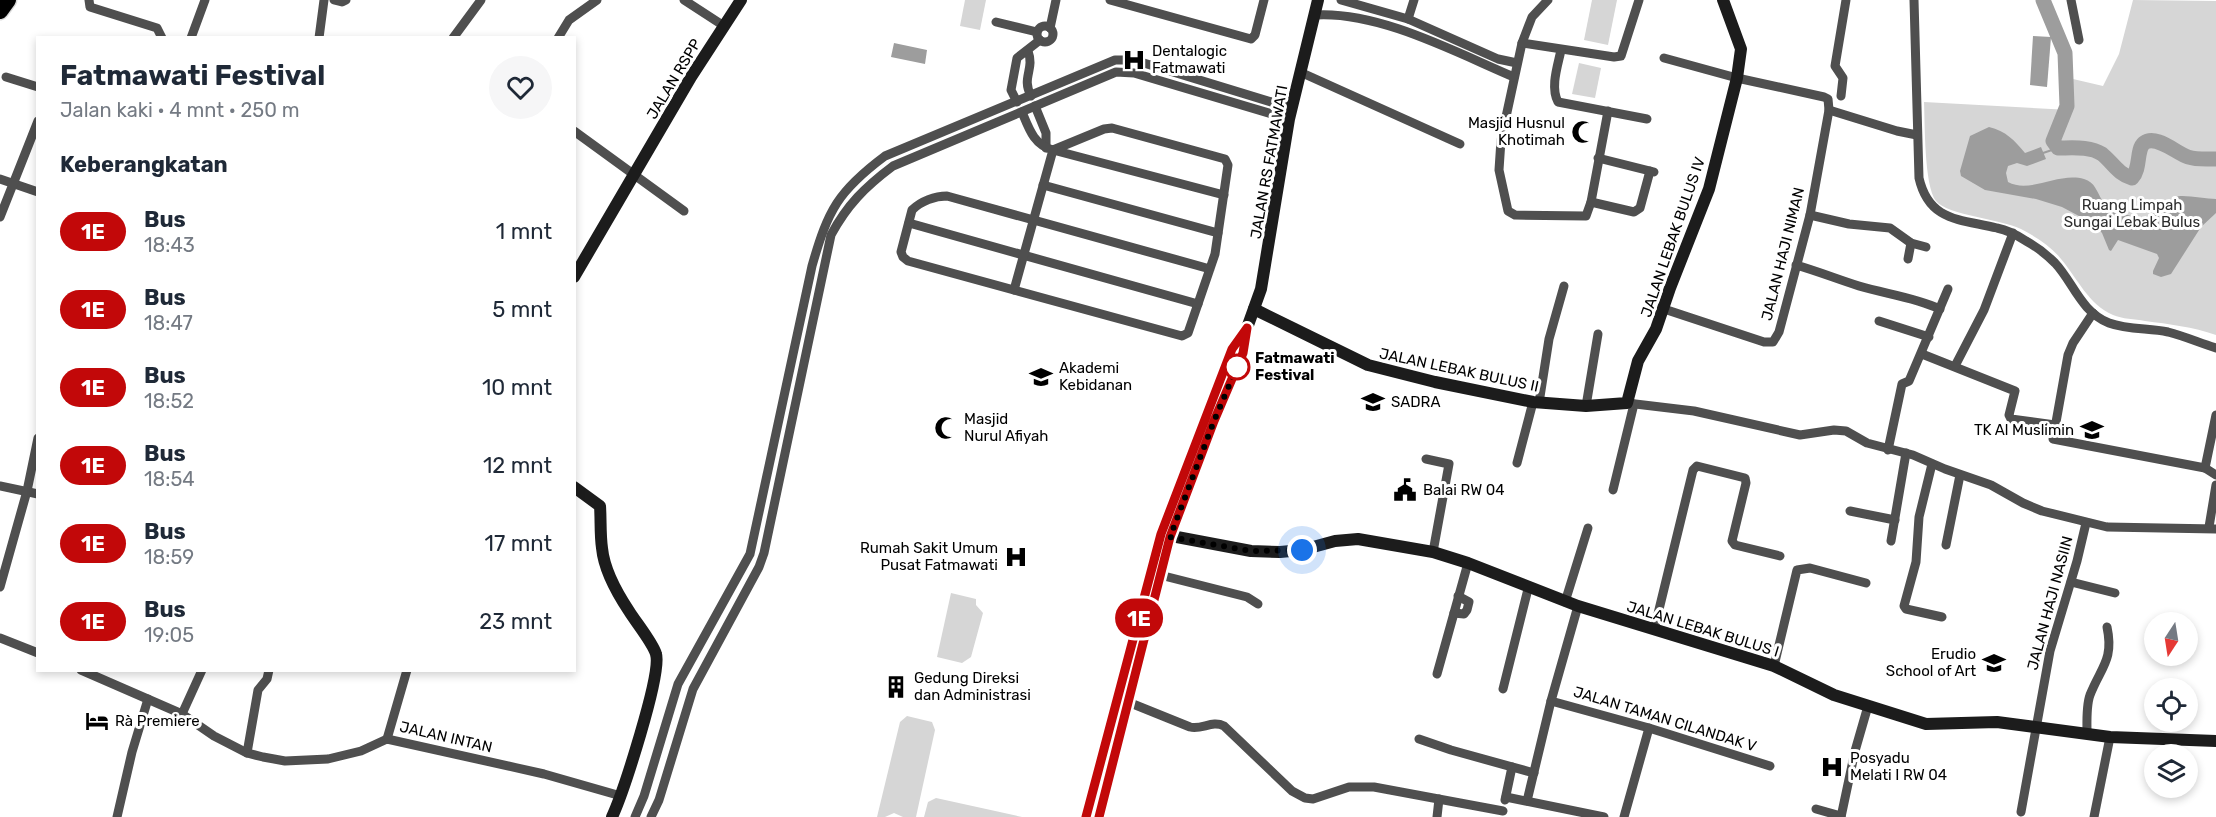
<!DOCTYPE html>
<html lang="id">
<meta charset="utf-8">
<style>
body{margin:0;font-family:Rubik,sans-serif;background:#f6f6f7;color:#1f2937;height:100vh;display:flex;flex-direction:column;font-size:22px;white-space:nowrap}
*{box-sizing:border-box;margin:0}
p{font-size:20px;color:#747a83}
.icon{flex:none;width:33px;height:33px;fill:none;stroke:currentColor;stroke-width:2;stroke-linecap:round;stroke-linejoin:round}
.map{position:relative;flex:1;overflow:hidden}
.sheet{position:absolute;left:36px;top:36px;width:540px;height:636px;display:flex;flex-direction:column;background:#fff;border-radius:0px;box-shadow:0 3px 9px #0003}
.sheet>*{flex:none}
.badge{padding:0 12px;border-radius:20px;font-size:21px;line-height:39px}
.needle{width:39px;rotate:192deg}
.controls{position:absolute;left:2144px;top:612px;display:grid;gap:12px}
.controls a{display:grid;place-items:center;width:54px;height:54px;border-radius:50%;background:#fff;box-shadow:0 3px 9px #0003;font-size:30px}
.you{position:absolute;width:30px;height:30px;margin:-15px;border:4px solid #fff;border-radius:50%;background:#1a73e8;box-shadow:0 0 0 9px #1a73e833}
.map>.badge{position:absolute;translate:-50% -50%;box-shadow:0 0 0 3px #fff}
h2{padding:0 24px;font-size:22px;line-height:54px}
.round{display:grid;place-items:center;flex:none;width:63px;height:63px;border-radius:32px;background:#f6f6f7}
.summary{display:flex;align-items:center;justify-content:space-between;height:102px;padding:0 24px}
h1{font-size:28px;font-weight:700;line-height:45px}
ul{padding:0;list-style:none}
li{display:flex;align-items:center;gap:18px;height:78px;padding:0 24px}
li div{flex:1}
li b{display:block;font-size:22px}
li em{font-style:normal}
li .badge{min-width:66px;font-weight:700;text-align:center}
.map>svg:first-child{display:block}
.green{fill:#d6d6d6}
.water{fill:#9d9d9d}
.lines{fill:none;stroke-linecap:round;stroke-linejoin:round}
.stream{stroke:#9d9d9d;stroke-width:2}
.river{stroke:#9d9d9d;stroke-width:15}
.highway-casing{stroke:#dbdbdb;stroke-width:19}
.street{stroke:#4f4f4f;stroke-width:9}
.secondary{stroke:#1c1c1c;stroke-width:12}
.highway{stroke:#000;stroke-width:16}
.line-casing{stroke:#fff;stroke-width:14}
.line{stroke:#c20809;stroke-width:9}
.walk{stroke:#000;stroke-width:6;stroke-dasharray:0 10.8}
.stop-dot{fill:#fff;stroke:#c20809;stroke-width:3}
.labels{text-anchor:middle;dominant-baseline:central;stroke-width:6;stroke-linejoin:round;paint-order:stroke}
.poi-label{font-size:15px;fill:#000;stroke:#fff;text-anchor:start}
.street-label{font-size:15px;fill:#000;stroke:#fff}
.park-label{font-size:15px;fill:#2d2d2d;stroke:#fff}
.stop-label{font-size:15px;font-weight:bold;fill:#000;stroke:#fff;text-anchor:start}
</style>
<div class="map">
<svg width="2216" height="817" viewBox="0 0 2216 817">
<rect width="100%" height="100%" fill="#fff"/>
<g class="green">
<path d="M 965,0 L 986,0 L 980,30 L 960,26 Z"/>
<path d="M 1592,0 L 1617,0 L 1608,45 L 1584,40 Z"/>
<path d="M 2133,0 L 2216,1 L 2216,335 C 2193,327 2169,324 2145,321 C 2135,319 2122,319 2113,315 C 2088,304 2078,279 2061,259 C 2051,246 2036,237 2021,229 C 2001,219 1947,215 1936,201 C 1924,186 1925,123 1924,102 L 2070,110 L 2073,79 L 2103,86 L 2119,54 Z"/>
<path d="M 1579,63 L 1601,68 L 1595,98 L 1572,94 Z"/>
<path d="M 951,593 L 976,599 L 976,605 L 983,613 L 971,657 L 962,663 L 937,657 Z"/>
<path d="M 907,716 L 932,722 L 935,730 L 916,817 L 903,817 L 894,813 L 885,817 L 877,817 L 900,722 Z"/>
<path d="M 936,798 L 1022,817 L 924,817 L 928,802 Z"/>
</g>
<g class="water">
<path d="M 2033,36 L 2051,37 L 2047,87 L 2030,85 Z"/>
<path d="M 894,43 L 927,50 L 925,64 L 891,57 Z"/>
<path d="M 1989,127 C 2006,131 2014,140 2025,153 L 2041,147 L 2046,159 L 2027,166 L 2017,163 L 2008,166 L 2006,173 L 2008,182 C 2030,194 2058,172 2084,179 C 2095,182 2097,192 2102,200 C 2108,209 2128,217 2139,217 C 2154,218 2161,203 2175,197 C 2183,194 2205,199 2216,199 L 2216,213 L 2201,227 L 2171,274 L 2161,277 L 2153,274 L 2153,271 L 2159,258 L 2157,254 L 2118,240 L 2111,251 L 2109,250 L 2102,233 L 2094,224 L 2062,207 L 2036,199 L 1985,190 L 1961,176 L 1960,171 L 1970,136 Z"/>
</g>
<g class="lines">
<path class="stream" d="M 2043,153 L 2058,148"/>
<path class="river" d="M 2043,0 L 2065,53 L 2067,106 L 2053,141 L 2058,148 C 2072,148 2090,146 2102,154 C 2113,163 2118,174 2132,178 C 2141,168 2136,150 2144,143 C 2156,134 2176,153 2188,157 C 2197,160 2207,159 2216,159"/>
<g class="highway-casing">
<path id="highway" d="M 0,11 L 8,0"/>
</g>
<g class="street">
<path d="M 89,0 L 90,7 L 157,28 L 162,38"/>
<path d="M 334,0 L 342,2 L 346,0"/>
<path d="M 684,0 L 724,26"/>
<path d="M 1110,0 L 1251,39 L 1255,35 L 1264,0"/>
<path d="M 1341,0 L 1408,19 L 1498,59 L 1517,63"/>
<path d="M 1548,0 L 1532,17 L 1522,43 L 1501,140 L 1499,170 L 1508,211 L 1515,215 L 1586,216 L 1591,202 L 1608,111"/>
<path d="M 1914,0 L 1919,178 C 1929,222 1961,219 1997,228 C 2007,230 2017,235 2026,241 C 2037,247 2046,254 2055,263 C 2073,282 2081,312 2109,323 C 2128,330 2149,328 2168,332 C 2184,336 2200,343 2216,348"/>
<path d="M 2071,0 L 2079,40"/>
<path d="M 1315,15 C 1379,11 1455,52 1514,77"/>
<path d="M 1408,19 L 1414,0"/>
<path d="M 996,22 L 1037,32"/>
<circle cx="1045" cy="34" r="8"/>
<path d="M 1050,28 L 1056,0"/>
<path d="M 191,38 L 205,0"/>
<path d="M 319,38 L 324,0"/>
<path d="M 453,38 L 481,0"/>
<path d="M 558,38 L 569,20 L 597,0"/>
<path d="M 1522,43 L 1614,57 L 1621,56 L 1639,0"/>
<path d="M 1561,50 C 1558,65 1550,87 1558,102 L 1647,119"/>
<path d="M 1028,51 C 1035,70 1021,77 1031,96"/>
<path d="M 1664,58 L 1737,78 L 1824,97 L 1828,99 L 1829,110 L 1810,215 L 1779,332 L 1773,342 L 1764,342 L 1664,309"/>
<path d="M 1300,72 L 1460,144"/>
<path d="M 6,77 L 38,87"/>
<path d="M 1841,96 L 1843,78 L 1835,66 L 1846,0"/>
<path d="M 1017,102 L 1011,90 L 1017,58 L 1040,40"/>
<path d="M 1035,106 L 1046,133 L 1046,148"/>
<path d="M 1829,110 L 1897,131 L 1917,135"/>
<path d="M 574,131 L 684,211"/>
<path d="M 1053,150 L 1104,129 L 1112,128 L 1225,159 L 1228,165 L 1215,254 L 1188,333 L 1182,336 L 908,261 L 903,257 L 901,252 L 912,210 C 921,201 935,196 947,196 L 1210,269"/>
<path d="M 1053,150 L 1224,195"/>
<path d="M 1598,158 L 1654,172"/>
<path d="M 0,179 L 38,192"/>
<path d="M 1043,185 L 1218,233"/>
<path d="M 1591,202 L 1634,212 L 1640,208 L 1650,171"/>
<path d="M 1810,215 L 1849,224 L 1890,228 L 1911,243 L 1926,247"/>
<path d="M 0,217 L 38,121"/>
<path d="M 909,223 L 1198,304"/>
<path d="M 1908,259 L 1911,243"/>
<path d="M 1796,265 C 1817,271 1837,279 1859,286 C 1886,294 1914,297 1940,309"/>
<path d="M 1014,290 L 1053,150 C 1034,145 1029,129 1022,112"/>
<path d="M 2093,313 L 2073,343 L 2068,355 L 2053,439 L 2205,468"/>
<path d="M 1879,321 L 1929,337"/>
<path d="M 1922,354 L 2015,391 L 2009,415 L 2011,419 L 2055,425"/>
<path d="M 1955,366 L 1984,310 L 2013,233"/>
<path d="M 1539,403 L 1549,339 L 1564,286"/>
<path d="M 1627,403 L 1694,411 L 1800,435 L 1834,430 L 1846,431 L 1867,443 L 1913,455 L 1945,469 L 1991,485 L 2023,503 L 2042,511 L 2107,527 L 2216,529"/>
<path d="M 1586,406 L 1598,334"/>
<path d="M 2216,415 L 2205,468 L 2216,475"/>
<path d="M 1888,450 L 1902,384 L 1909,381 L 1948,289"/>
<path d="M 1426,459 L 1449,464 L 1433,552"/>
<path d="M 1517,463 L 1533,402"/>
<path d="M 1932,464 L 1919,517 L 1916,562 L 1904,606 L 1906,609 L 1942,617"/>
<path d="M 0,486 L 38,494"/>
<path d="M 1613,490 L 1634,404"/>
<path d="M 1850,511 L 1895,520"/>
<path d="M 2209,527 L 2216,485"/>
<path d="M 1891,541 L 1906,453"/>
<path d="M 1946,545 L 1960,475"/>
<path d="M 1160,575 L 1247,597 L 1258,604"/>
<path d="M 2071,582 L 2115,593"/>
<path d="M 0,587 L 27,491 L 38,438"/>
<path d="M 1565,602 L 1588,528"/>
<path d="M 1454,613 L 1464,614 L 1467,610 L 1469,602 L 1458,596"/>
<path d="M 1654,630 L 1693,470 L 1697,466 L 1745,478 L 1746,483 L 1732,541 L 1735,545 L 1780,556"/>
<path d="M 0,638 L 38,653"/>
<path d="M 1774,666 L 1797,570 L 1810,568 L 1866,583"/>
<path d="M 81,670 L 182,714 L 214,736 L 247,753 L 263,757 L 285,761 L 328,759 L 361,751 L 387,739 L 544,774 L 621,796"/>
<path d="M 1437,674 L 1468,563"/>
<path d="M 1503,689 L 1528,589"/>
<path d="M 1551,701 L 1649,728 L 1770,766"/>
<path d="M 1128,702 L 1190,727 C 1202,730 1212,720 1224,726 L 1292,791 L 1305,798 L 1313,799 L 1349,787 L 1374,787 L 1503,811"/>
<path d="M 182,714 L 202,670"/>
<path d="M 2087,734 C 2087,722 2086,706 2090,695 C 2101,667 2114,660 2107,627"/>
<path d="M 387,739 L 407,670"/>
<path d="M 1419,739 L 1451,750 L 1534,773"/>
<path d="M 247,753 L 258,690 L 267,679 L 269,670"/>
<path d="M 1506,797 L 1604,817"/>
<path d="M 1505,800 L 1512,767"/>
<path d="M 1527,801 L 1551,701 L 1578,606"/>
<path d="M 1816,809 L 1841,816"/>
<path d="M 2021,812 L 2050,651 L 2077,561 L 2086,523"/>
<path d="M 117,817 L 132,752 L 148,699"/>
<path d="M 635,817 L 644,796 L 678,684 L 750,554 L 812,266 C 828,210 838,191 885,156 L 1115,60 L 1134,60 L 1291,108"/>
<path d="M 651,817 L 659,800 L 693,689 L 759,567 L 764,553 L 831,235 C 847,205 865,187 893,166 L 1116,72 L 1134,73 L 1289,119"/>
<path d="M 1437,817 L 1439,799"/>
<path d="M 1624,817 L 1649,728"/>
<path d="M 1841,817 L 1855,751 L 1868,706"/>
<path d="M 2094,817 L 2110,737"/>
</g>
<g class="secondary">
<path d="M 574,277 L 691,77 L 741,0"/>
<path d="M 1254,309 L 1368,365 L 1435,382 L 1533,402 L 1586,406 L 1627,403 L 1638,361 L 1656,329 L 1670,288 L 1709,189 L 1737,78 L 1741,49 L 1723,0"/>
<path d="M 574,487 L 600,506 C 601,520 600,534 602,548 C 604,569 617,593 629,611 C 635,621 653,643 656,654 C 662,674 623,793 612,817"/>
<path d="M 1161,534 L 1251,551 L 1280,552 L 1302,550 L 1335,541 L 1358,539 L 1433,552 L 1468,563 L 1578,606 L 1774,666 L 1834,695 L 1926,724 L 1997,722 L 2110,737 L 2216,741"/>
<path d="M 1086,817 L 1161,534 L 1232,349 L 1245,331"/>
<path d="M 1099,817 L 1170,537 L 1214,421 L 1243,353 L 1247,328 L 1261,289 L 1289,119 L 1318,0"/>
</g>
<use href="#highway" class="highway"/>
</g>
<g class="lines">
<g class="line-casing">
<path id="line" d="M 1086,817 L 1161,534 L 1232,349 L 1247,328 L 1243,353 L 1214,421 L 1170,537 L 1099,817"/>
</g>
<use href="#line" class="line"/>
<path class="walk" d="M 1237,367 L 1214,421 L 1170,537 L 1251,551 L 1302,550"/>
</g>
<defs>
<g id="hospital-bare" transform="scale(1.8)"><path d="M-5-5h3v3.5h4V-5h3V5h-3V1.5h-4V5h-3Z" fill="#000" stroke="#fff" stroke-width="2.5" paint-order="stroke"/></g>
<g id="mosque-bare" transform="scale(1.8)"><path d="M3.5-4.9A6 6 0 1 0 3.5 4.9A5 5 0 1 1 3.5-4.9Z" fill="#000" stroke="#fff" stroke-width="2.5" paint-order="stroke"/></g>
<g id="university-bare" transform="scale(1.8)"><path d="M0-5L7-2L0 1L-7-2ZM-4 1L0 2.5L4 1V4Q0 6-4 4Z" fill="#000" stroke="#fff" stroke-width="2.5" paint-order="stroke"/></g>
<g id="school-bare" transform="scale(1.8)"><path d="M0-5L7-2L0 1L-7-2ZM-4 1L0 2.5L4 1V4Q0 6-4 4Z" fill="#000" stroke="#fff" stroke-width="2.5" paint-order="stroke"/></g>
<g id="civic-bare" transform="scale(1.8)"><path d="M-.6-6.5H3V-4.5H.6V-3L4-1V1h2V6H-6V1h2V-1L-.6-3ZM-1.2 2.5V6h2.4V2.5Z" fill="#000" stroke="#fff" stroke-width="2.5" paint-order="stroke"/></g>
<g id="building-bare" transform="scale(1.8)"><path d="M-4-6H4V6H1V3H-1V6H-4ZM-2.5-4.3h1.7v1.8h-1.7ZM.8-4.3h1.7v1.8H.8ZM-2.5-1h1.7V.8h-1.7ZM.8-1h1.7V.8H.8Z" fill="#000" stroke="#fff" stroke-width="2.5" paint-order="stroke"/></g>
<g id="hotel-bare" transform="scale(1.8)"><path d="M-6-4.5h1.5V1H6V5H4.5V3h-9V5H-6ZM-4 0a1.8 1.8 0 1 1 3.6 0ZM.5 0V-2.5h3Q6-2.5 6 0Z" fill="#000" stroke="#fff" stroke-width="2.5" paint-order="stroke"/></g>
</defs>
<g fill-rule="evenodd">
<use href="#hospital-bare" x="1134" y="60"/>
<use href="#mosque-bare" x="1583" y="132"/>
<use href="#university-bare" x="1041" y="377"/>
<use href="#university-bare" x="1373" y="402"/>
<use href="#mosque-bare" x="946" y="428"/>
<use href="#school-bare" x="2092" y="430"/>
<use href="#civic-bare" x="1405" y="490"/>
<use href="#hospital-bare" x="1016" y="557"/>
<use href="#school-bare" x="1994" y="663"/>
<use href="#building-bare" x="896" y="687"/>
<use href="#hotel-bare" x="97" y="721"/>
<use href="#hospital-bare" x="1832" y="767"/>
</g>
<circle class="stop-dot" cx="1237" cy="367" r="12"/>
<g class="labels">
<g class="poi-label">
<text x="1152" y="51">Dentalogic<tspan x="1152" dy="17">Fatmawati</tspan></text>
<text x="1565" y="123" text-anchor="end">Masjid Husnul<tspan x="1565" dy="17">Khotimah</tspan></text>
<text x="1059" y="368">Akademi<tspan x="1059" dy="17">Kebidanan</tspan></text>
<text x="1391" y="402">SADRA</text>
<text x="964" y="419">Masjid<tspan x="964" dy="17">Nurul Afiyah</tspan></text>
<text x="2074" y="430" text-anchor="end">TK Al Muslimin</text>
<text x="1423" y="490">Balai RW 04</text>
<text x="998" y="548" text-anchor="end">Rumah Sakit Umum<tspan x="998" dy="17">Pusat Fatmawati</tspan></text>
<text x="1976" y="654" text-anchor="end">Erudio<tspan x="1976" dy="17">School of Art</tspan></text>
<text x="914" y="678">Gedung Direksi<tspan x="914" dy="17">dan Administrasi</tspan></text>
<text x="115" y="721">Rà Premiere</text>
<text x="1850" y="758">Posyadu<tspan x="1850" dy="17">Melati I RW 04</tspan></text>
</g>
<g class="street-label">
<text transform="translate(674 79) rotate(-59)">JALAN RSPP</text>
<text transform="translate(1269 162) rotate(-80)">JALAN RS FATMAWATI</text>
<text transform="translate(1673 237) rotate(-71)">JALAN LEBAK BULUS IV</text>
<text transform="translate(1783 254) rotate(-76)">JALAN HAJI NIMAN</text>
<text transform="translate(1459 370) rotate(12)">JALAN LEBAK BULUS II</text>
<text transform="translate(2050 603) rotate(-75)">JALAN HAJI NASIIN</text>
<text transform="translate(1703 629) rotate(17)">JALAN LEBAK BULUS I</text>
<text transform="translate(1665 719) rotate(17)">JALAN TAMAN CILANDAK V</text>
<text transform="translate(446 737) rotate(13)">JALAN INTAN</text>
</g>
<g class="park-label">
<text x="2132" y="205">Ruang Limpah<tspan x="2132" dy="17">Sungai Lebak Bulus</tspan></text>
</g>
<g class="stop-label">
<text x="1255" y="358">Fatmawati<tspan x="1255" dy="17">Festival</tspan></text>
</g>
</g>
</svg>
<div class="controls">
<a><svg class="needle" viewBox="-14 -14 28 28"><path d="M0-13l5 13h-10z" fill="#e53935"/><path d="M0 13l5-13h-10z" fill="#747a83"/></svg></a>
<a><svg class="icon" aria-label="locate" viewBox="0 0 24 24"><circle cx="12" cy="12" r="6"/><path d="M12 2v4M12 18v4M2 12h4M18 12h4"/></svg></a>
<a><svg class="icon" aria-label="layers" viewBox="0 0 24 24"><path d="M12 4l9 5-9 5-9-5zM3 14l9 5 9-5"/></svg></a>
</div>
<div class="you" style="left:1302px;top:550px"></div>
<b class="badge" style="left:1139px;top:618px;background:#c20809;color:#fff">1E</b>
<section class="sheet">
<div class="summary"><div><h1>Fatmawati Festival</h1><p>Jalan kaki · 4 mnt · 250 m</p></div><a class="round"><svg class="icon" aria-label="heart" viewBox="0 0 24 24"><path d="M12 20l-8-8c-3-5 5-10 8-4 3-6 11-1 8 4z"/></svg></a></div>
<h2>Keberangkatan</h2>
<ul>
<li><span class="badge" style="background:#c20809;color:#fff">1E</span><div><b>Bus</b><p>18:43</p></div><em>1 mnt</em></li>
<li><span class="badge" style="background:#c20809;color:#fff">1E</span><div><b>Bus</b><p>18:47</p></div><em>5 mnt</em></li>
<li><span class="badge" style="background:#c20809;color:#fff">1E</span><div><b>Bus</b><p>18:52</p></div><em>10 mnt</em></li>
<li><span class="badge" style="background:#c20809;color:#fff">1E</span><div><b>Bus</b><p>18:54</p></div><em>12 mnt</em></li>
<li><span class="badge" style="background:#c20809;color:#fff">1E</span><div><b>Bus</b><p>18:59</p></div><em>17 mnt</em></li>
<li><span class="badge" style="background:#c20809;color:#fff">1E</span><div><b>Bus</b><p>19:05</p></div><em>23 mnt</em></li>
</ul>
</section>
</div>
